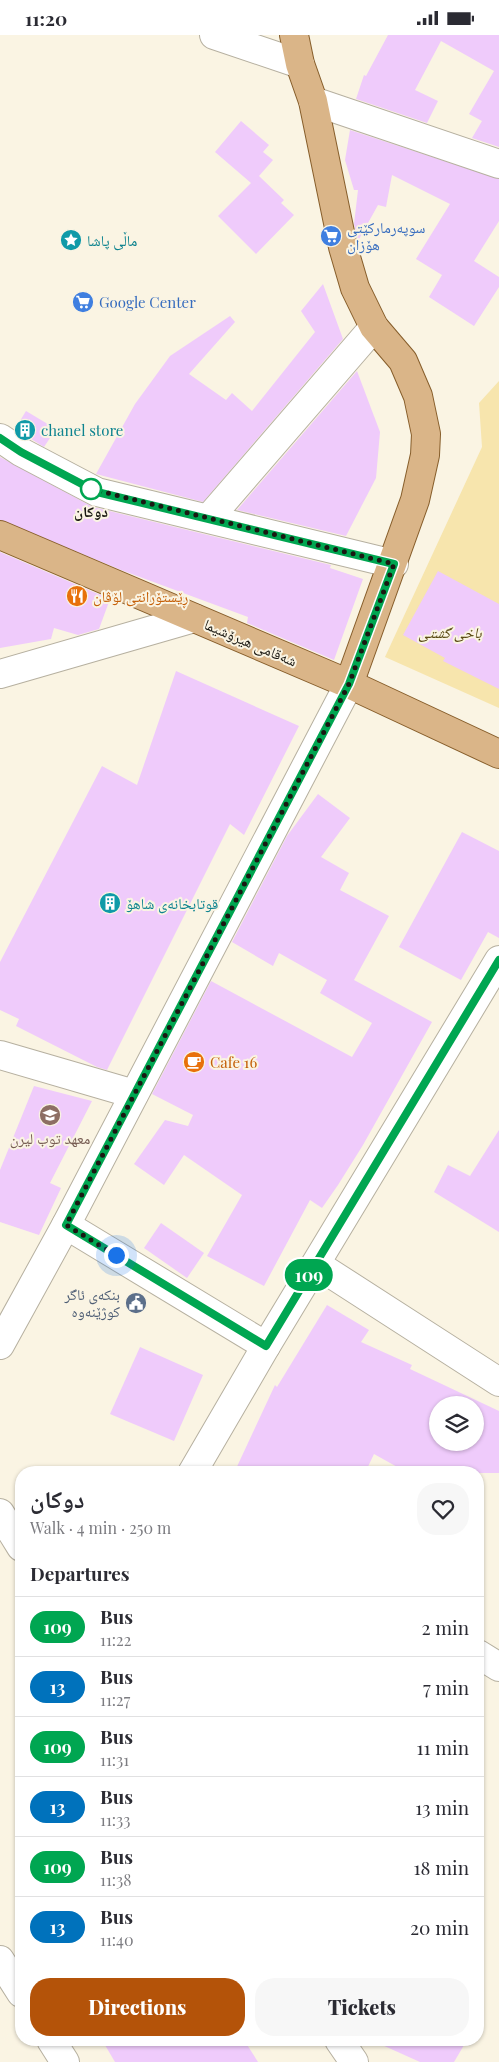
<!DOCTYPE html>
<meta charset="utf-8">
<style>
body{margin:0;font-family:"Playfair Display","Noto Naskh Arabic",serif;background:#f7f7f7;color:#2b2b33;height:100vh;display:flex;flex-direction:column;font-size:19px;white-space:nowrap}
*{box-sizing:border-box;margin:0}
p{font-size:16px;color:#7c7c81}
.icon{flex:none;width:28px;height:28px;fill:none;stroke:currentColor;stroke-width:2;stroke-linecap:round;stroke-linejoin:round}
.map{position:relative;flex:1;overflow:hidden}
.side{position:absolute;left:15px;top:1431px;width:469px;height:580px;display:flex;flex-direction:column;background:#fff;border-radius:20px;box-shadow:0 1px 4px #0004}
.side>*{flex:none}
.badge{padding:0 10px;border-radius:16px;font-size:18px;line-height:32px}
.fabs{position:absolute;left:429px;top:1361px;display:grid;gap:10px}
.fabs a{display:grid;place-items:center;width:55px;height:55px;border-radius:50%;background:#fff;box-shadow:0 1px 4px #0004;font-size:25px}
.you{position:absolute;width:25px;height:25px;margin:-12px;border:4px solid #fff;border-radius:50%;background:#1a73e8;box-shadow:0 0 0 8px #1a73e833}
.map>.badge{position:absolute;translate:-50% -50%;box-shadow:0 0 0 2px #fff}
h2{padding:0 15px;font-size:19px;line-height:45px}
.round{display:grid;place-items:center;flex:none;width:52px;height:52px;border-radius:20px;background:#f7f7f7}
.headline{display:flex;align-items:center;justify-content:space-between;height:85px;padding:0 15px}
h1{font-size:24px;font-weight:800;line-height:38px}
.primary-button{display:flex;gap:10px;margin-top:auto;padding:10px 15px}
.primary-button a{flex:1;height:58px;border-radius:20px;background:#b45309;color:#fff;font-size:20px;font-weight:800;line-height:58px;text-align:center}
.primary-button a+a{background:#f7f7f7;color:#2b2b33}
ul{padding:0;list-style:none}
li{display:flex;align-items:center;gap:15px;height:60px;padding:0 15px;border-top:1px solid #e1e1e2}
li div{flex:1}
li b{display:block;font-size:19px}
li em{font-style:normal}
li .badge{min-width:55px;font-weight:700;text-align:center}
.status{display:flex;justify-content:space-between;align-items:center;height:35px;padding:0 25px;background:#fff;direction:ltr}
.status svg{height:14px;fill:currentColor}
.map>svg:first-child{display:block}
.green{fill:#f7e5ad}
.building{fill:#efcbfb;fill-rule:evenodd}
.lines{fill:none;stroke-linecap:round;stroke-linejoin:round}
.minor-casing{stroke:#b6b0a0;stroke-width:30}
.major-casing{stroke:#875e2b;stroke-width:30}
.minor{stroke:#fff;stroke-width:28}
.major{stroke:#dab588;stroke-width:28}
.line-casing{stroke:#fff;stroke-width:11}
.line{stroke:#00a651;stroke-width:8}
.walk{stroke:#1a1812;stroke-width:5;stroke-dasharray:0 9}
.stop-dot{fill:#fff;stroke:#00a651;stroke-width:2.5}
.labels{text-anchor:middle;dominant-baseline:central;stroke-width:4;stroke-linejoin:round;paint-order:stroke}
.shop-label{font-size:15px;fill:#366cbe;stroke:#faf4e3;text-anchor:start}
.culture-label{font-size:15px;fill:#0d838f;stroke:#faf4e3;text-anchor:start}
.stop-label{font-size:15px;font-weight:bold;fill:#1a1812;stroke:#faf4e3}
.food-label{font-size:15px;fill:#c56008;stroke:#faf4e3;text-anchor:start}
.park-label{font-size:15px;font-style:italic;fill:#584811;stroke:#faf4e3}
.street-label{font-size:15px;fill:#1a1812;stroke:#faf4e3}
.education-label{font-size:15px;fill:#785e54;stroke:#faf4e3}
.service-label{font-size:15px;fill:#4e5e75;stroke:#faf4e3;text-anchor:end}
</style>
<div class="status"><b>11:20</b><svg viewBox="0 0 49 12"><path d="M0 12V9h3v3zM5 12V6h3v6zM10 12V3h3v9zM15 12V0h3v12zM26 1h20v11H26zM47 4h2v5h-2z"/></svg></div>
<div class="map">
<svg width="499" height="2027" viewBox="0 0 499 2027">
<rect width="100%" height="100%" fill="#faf4e3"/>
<path class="green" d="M 499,346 L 499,673 L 385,622 L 482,412 L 479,368 Z"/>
<g class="building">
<path d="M 388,0 L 499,0 L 499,112 L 472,103 L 482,86 L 469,79 L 494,36 L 441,6 L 415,55 L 438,66 L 427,88 L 356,64 L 364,40 L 366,41 Z"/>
<path d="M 241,86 L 269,110 L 263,117 L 273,125 L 259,141 L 284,165 L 281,168 L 294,180 L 256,219 L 218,181 L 251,148 L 215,117 Z"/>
<path d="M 350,95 L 499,144 L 499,186 L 474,226 L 499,242 L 499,252 L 474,291 L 429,262 L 442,240 L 416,224 L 450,169 L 392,140 L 386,172 L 378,170 L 358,206 L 354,189 L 358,155 L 354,155 L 345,125 Z"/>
<path d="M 323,249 L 343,304 L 203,467 L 96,439 L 135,369 L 170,321 L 230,281 L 235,287 L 189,339 L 226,365 L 232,358 L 252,376 L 315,297 L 301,276 Z"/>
<path d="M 357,336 L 380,397 L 376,443 L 346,501 L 237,475 Z"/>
<path d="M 26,376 L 56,394 L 44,412 L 15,394 Z"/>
<path d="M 0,422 L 93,472 L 331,530 L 330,533 L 363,544 L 334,625 L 247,588 L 248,582 L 121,535 L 0,485 Z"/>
<path d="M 0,517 L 110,564 L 99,594 L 78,600 L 54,593 L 51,604 L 0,613 Z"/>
<path d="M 438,536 L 499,569 L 499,654 L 443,626 L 445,623 L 403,600 Z"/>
<path d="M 176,636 L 299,691 L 244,800 L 230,789 L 107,1035 L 97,1032 L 16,991 L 19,984 L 0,975 L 0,927 L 102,731 L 137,750 Z"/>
<path d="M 318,759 L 350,783 L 321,822 L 349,838 L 340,855 L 389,881 L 354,945 L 432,987 L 363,1110 L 338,1150 L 322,1173 L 310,1165 L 264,1251 L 207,1221 L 242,1160 L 184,1120 L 164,1150 L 134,1129 L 165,1085 L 188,1091 L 193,1080 L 152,1059 L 211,946 L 352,1022 L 372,988 L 320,958 L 327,945 L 279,918 L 273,931 L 232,907 L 287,801 Z"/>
<path d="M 462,797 L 499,816 L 499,903 L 488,897 L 461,945 L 399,912 Z"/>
<path d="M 34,1051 L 92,1066 L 50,1148 L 61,1153 L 39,1200 L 0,1187 L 0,1135 Z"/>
<path d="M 499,1095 L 499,1197 L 434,1157 L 448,1130 L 470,1141 Z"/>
<path d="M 161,1188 L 204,1218 L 187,1243 L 144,1213 Z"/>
<path d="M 327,1270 L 369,1295 L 361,1307 L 412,1330 L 410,1334 L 499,1376 L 499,1438 L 408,1438 L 374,1419 L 365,1438 L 234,1438 L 275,1350 L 277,1352 ZM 438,1370 L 475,1370 L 475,1408 L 438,1408 Z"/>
<path d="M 140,1312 L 203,1340 L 174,1406 L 110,1379 Z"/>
<path d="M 102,2005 L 244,2005 L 258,2027 L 115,2027 Z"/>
<path d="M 371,2005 L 467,2005 L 454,2027 L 420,2027 Z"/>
</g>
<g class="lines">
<g class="minor-casing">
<g id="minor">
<path d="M 214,0 L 300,29"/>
<path d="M 313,66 L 499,129"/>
<path d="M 0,403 L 21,417 L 97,457 L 394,529"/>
<path d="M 209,483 L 374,292"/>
<path d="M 0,639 L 194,583"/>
<path d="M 0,1020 L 134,1059"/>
<path d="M 66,1190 L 266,1311 L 499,925"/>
<path d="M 316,1229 L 499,1347"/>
<path d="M 0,1310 L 66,1190 L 349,649"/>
<path d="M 192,1438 L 266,1311"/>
<path d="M 0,1478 L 21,1512"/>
<path d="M 478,1619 L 499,1632"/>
<path d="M 0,1925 L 21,1958"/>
<path d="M 51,2005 L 65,2027"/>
<path d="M 339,2005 L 354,2027"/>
</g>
</g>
<g class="major-casing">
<g id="major">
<path d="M 294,0 L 300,29 L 313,66 L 343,212 L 355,253 L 374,292 L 403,326 L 418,361 L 426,399 L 425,420 L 415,465 L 349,649"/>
<path d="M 0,500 L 349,649 L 499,719"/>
</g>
</g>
<use href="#minor" class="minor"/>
<use href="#major" class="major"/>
</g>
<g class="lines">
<g class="line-casing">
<path id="line" d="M 0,403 L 21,417 L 97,457 L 394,529 L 349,649 L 66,1190 L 266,1311 L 499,925"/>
</g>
<use href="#line" class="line"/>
<path class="walk" d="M 91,454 L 394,529 L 349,649 L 66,1190 L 116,1220"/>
</g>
<defs>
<g id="supermarket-disc" transform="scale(1.125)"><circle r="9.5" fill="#3f7fe0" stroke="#faf4e3"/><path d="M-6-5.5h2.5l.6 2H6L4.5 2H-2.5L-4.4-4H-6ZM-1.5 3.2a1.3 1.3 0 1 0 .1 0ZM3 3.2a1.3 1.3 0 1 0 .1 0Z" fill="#fff"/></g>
<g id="sight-disc" transform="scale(1.125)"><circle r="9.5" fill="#0f9aa8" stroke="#faf4e3"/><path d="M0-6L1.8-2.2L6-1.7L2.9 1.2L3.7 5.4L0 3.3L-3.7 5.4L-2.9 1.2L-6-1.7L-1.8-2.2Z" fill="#fff"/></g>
<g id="building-disc" transform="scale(1.125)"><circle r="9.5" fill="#0f9aa8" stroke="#faf4e3"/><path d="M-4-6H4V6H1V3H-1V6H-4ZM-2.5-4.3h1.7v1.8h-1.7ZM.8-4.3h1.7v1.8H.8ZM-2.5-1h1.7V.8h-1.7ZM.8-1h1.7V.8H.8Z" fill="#fff"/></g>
<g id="restaurant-disc" transform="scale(1.125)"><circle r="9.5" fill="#e8710a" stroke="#faf4e3"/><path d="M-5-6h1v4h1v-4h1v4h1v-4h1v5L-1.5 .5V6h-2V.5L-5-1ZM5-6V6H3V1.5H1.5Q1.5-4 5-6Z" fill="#fff"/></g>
<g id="cafe-disc" transform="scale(1.125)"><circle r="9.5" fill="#e8710a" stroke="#faf4e3"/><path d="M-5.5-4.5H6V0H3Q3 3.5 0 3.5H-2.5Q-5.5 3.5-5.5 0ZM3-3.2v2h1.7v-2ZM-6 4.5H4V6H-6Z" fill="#fff"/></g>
<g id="school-disc" transform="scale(1.125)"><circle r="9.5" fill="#8d6e63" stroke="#faf4e3"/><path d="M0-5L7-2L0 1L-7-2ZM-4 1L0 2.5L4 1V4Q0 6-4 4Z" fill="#fff"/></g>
<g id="civic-disc" transform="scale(1.125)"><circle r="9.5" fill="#5c6f8a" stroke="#faf4e3"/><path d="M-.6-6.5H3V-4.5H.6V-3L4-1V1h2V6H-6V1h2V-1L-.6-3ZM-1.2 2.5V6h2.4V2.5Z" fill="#fff"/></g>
</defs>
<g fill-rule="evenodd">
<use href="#supermarket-disc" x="331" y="201"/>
<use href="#sight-disc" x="71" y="205"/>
<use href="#supermarket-disc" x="83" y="267"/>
<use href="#building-disc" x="25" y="395"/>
<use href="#restaurant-disc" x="77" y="561"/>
<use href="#building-disc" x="110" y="868"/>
<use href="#cafe-disc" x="194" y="1027"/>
<use href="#school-disc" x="50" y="1080"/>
<use href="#civic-disc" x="136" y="1268"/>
</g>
<circle class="stop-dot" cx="91" cy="454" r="10"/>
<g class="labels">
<g class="shop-label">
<text x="347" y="192">سوپەرمارکێتی<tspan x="347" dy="17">هۆزان</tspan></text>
<text x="99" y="267">Google Center</text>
</g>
<g class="culture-label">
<text x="87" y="205">ماڵی پاشا</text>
<text x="41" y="395">chanel store</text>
<text x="126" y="868">قوتابخانەی شاهۆ</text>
</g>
<g class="stop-label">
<text x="91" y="476">دوكان</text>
</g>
<g class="food-label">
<text x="93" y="561">ڕێستۆرانتی لۆڤان</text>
<text x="210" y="1027">Cafe 16</text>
</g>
<g class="park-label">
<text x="450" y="597">باخی گشتی</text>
</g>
<g class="street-label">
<text transform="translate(251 607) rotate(23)">شەقامی هیرۆشیما</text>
</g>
<g class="education-label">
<text x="50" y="1103">معهد توب ليرن</text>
</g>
<g class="service-label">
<text x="120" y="1259">بنکەی ئاگر<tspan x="120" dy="17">کوژێنەوە</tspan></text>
</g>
</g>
</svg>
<div class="fabs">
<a><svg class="icon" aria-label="layers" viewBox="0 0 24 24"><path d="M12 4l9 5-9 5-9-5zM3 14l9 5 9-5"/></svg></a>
</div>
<div class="you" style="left:116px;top:1220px"></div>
<b class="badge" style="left:309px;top:1240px;background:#00a651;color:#fff">109</b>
<section class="side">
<div class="headline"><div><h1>دوكان</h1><p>Walk · 4 min · 250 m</p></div><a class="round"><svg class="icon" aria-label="heart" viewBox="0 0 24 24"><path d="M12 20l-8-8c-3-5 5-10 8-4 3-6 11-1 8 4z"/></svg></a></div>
<h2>Departures</h2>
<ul>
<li><span class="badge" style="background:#00a651;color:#fff">109</span><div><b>Bus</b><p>11:22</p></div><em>2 min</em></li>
<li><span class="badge" style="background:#0072bc;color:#fff">13</span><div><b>Bus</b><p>11:27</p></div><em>7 min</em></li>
<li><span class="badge" style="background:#00a651;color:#fff">109</span><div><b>Bus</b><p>11:31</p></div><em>11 min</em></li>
<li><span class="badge" style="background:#0072bc;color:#fff">13</span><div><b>Bus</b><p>11:33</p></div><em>13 min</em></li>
<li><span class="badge" style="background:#00a651;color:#fff">109</span><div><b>Bus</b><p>11:38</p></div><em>18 min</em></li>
<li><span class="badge" style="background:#0072bc;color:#fff">13</span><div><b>Bus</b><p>11:40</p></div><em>20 min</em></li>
</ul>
<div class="primary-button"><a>Directions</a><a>Tickets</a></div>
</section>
</div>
